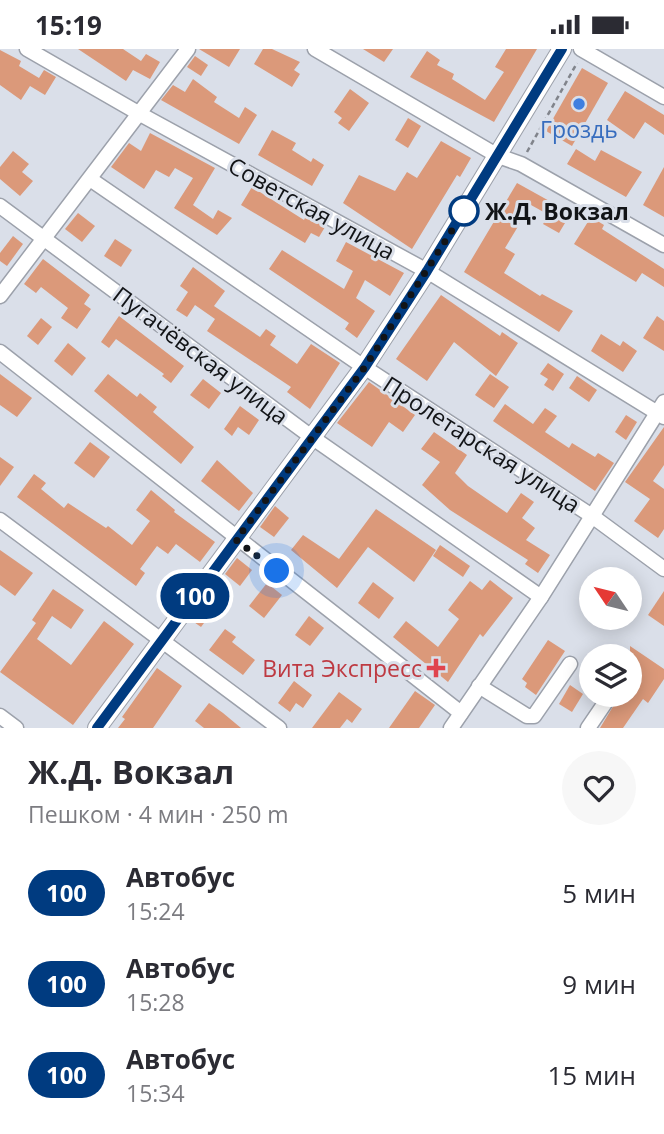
<!DOCTYPE html>
<html lang="ru">
<meta charset="utf-8">
<style>
body{margin:0;font-family:"Open Sans",sans-serif;background:#f7f7f7;color:#2b2b33;height:100vh;display:flex;flex-direction:column;font-size:26px;white-space:nowrap}
*{box-sizing:border-box;margin:0}
p{font-size:23px;color:#7c7c81}
.icon{flex:none;width:38px;height:38px;fill:none;stroke:currentColor;stroke-width:2;stroke-linecap:round;stroke-linejoin:round}
.map{position:relative;height:679px;overflow:hidden}
.details{display:flex;flex-direction:column;background:#fff;flex:1}
.details>*{flex:none}
.badge{padding:0 14px;border-radius:23px;font-size:24px;line-height:46px}
.needle{width:46px;rotate:305deg}
.buttons{position:absolute;left:579px;top:518px;display:grid;gap:14px}
.buttons a{display:grid;place-items:center;width:63px;height:63px;border-radius:50%;background:#fff;box-shadow:0 4px 18px #0003;font-size:35px}
.you{position:absolute;width:35px;height:35px;margin:-18px;border:5px solid #fff;border-radius:50%;background:#1a73e8;box-shadow:0 0 0 10px #1a73e833}
.map>.badge{position:absolute;translate:-50% -50%;box-shadow:0 0 0 4px #fff}
.round{display:grid;place-items:center;flex:none;width:74px;height:74px;border-radius:37px;background:#f7f7f7}
.summary{display:flex;align-items:center;justify-content:space-between;height:119px;padding:0 28px}
h1{font-size:33px;font-weight:700;line-height:52px}
ul{padding:0;list-style:none}
li{display:flex;align-items:center;gap:21px;height:91px;padding:0 28px}
li div{flex:1}
li b{display:block;font-size:26px}
li em{font-style:normal}
li .badge{min-width:77px;font-weight:700;text-align:center}
.status{display:flex;justify-content:space-between;align-items:center;height:49px;padding:0 35px;background:#fff;direction:ltr}
.status svg{height:19px;fill:currentColor}
.map>svg:first-child{display:block}
.building{fill:#db997a}
.lines{fill:none;stroke-linecap:round;stroke-linejoin:round}
.minor-casing{stroke:#9ca1ab;stroke-width:17}
.major-casing{stroke:#9ca1ab;stroke-width:20}
.path{stroke:#81848b;stroke-width:2.5;stroke-dasharray:5 3.5;stroke-linecap:butt}
.minor{stroke:#fff;stroke-width:14}
.major{stroke:#fff;stroke-width:18}
.line-casing{stroke:#fff;stroke-width:16}
.line{stroke:#003b80;stroke-width:10}
.walk{stroke:#121417;stroke-width:7;stroke-dasharray:0 12.6}
.shop-dot{fill:#3f7fe0;stroke:#dadfe9;stroke-width:2.5}
.stop-dot{fill:#fff;stroke:#003b80;stroke-width:3.5}
.health-dot{fill:#e0444e;stroke:#dadfe9;stroke-width:2.5}
.labels{text-anchor:middle;dominant-baseline:central;stroke-width:6;stroke-linejoin:round;paint-order:stroke}
.shop-label{font-size:23px;fill:#366cbe;stroke:#dadfe9}
.street-label{font-size:23px;fill:#121417;stroke:#dadfe9}
.stop-label{font-size:23px;font-weight:bold;fill:#121417;stroke:#dadfe9;text-anchor:start}
.health-label{font-size:23px;fill:#be3a42;stroke:#dadfe9;text-anchor:end}
</style>
<div class="status"><b>15:19</b><svg viewBox="0 0 49 12"><path d="M0 12V9h3v3zM5 12V6h3v6zM10 12V3h3v9zM15 12V0h3v12zM26 1h20v11H26zM47 4h2v5h-2z"/></svg></div>
<div class="map">
<svg width="664" height="679" viewBox="0 0 664 679">
<rect width="100%" height="100%" fill="#dadfe9"/>
<g class="building">
<path d="M 78,0 L 123,0 L 141,12 L 146,5 L 160,13 L 150,30 L 133,21 L 126,32 Z"/>
<path d="M 199,0 L 240,0 L 229,18 Z"/>
<path d="M 263,0 L 272,0 L 300,13 L 294,21 L 300,25 L 292,38 L 254,15 Z"/>
<path d="M 363,0 L 393,0 L 384,13 Z"/>
<path d="M 506,0 L 537,0 L 494,73 L 410,28 L 427,2 L 440,11 L 437,16 L 454,25 L 452,30 L 485,51 L 504,23 L 495,18 Z"/>
<path d="M 0,1 L 21,12 L 19,17 L 39,29 L 44,21 L 56,28 L 45,46 L 30,37 L 21,51 L 0,36 Z"/>
<path d="M 195,7 L 208,16 L 201,27 L 187,18 Z"/>
<path d="M 582,19 L 608,34 L 572,97 L 546,82 Z"/>
<path d="M 193,30 L 217,48 L 214,53 L 239,69 L 245,58 L 257,66 L 239,95 L 161,51 L 173,36 L 185,43 Z"/>
<path d="M 350,40 L 369,54 L 349,82 L 338,74 L 342,69 L 334,63 Z"/>
<path d="M 625,42 L 664,66 L 664,86 L 645,73 L 634,90 L 607,71 Z"/>
<path d="M 408,69 L 421,77 L 408,99 L 395,91 Z"/>
<path d="M 272,81 L 296,94 L 292,101 L 311,113 L 313,109 L 324,116 L 312,137 L 258,106 Z"/>
<path d="M 150,84 L 215,119 L 193,156 L 213,170 L 218,161 L 232,169 L 217,186 L 174,159 L 193,129 L 175,119 L 169,128 L 156,121 L 144,140 L 111,118 L 129,94 L 141,102 Z"/>
<path d="M 441,92 L 471,109 L 460,128 L 457,126 L 412,200 L 343,154 L 359,126 L 395,142 L 407,123 L 417,129 Z"/>
<path d="M 576,100 L 595,112 L 601,101 L 642,123 L 626,148 L 567,115 Z"/>
<path d="M 13,102 L 29,115 L 22,123 L 33,132 L 20,147 L 0,130 L 0,118 Z"/>
<path d="M 664,118 L 664,168 L 643,156 Z"/>
<path d="M 517,134 L 571,164 L 559,184 L 543,175 L 549,166 L 531,156 L 505,199 L 515,205 L 504,224 L 540,247 L 542,245 L 573,262 L 559,283 L 464,223 Z"/>
<path d="M 252,138 L 304,171 L 306,167 L 325,178 L 319,188 L 311,184 L 305,194 L 241,156 Z"/>
<path d="M 78,164 L 95,177 L 82,193 L 65,180 Z"/>
<path d="M 591,168 L 604,176 L 602,180 L 664,220 L 664,238 L 642,224 L 636,233 L 574,195 Z"/>
<path d="M 13,187 L 23,195 L 7,217 L 0,212 L 0,204 Z"/>
<path d="M 115,190 L 132,201 L 121,218 L 104,207 Z"/>
<path d="M 346,193 L 404,224 L 390,247 L 365,231 L 356,249 L 375,262 L 357,289 L 345,280 L 349,274 L 269,220 L 282,201 L 344,240 L 353,222 L 336,212 Z"/>
<path d="M 43,210 L 90,246 L 84,255 L 91,260 L 77,280 L 61,269 L 68,259 L 41,238 L 36,244 L 24,235 Z"/>
<path d="M 193,218 L 225,242 L 214,257 L 260,288 L 266,280 L 276,287 L 270,296 L 297,315 L 311,295 L 340,314 L 310,360 L 287,343 L 291,338 L 207,282 L 215,270 L 195,256 L 187,268 L 176,261 L 188,243 L 180,237 Z"/>
<path d="M 441,246 L 500,287 L 502,283 L 518,294 L 496,327 L 454,293 L 427,332 L 396,310 Z"/>
<path d="M 119,267 L 184,317 L 171,334 L 162,327 L 164,325 L 116,290 L 109,299 L 101,293 Z"/>
<path d="M 657,267 L 664,272 L 664,302 L 643,289 Z"/>
<path d="M 41,269 L 52,278 L 38,296 L 27,287 Z"/>
<path d="M 601,285 L 620,297 L 623,292 L 637,302 L 623,323 L 591,302 Z"/>
<path d="M 68,294 L 86,309 L 72,327 L 54,312 Z"/>
<path d="M 548,314 L 564,325 L 553,342 L 544,336 L 548,330 L 540,325 Z"/>
<path d="M 0,325 L 32,349 L 17,368 L 0,356 Z"/>
<path d="M 108,325 L 137,348 L 140,344 L 157,358 L 153,363 L 194,398 L 181,415 L 94,342 Z"/>
<path d="M 490,325 L 509,338 L 494,359 L 475,346 Z"/>
<path d="M 577,327 L 597,341 L 589,353 L 569,339 Z"/>
<path d="M 203,330 L 221,344 L 209,360 L 190,346 Z"/>
<path d="M 369,333 L 415,366 L 403,383 L 389,373 L 372,398 L 337,374 Z"/>
<path d="M 505,355 L 533,375 L 545,359 L 557,367 L 545,383 L 569,399 L 572,394 L 595,408 L 598,404 L 614,414 L 595,442 L 493,372 Z"/>
<path d="M 240,357 L 259,371 L 249,386 L 238,378 L 232,387 L 224,380 Z"/>
<path d="M 626,366 L 637,373 L 626,391 L 615,383 Z"/>
<path d="M 664,378 L 664,416 L 653,432 L 664,440 L 664,480 L 658,489 L 634,472 L 650,450 L 625,433 Z"/>
<path d="M 434,383 L 467,406 L 455,424 L 468,437 L 507,464 L 521,444 L 534,453 L 522,469 L 535,479 L 526,491 L 550,506 L 538,524 L 525,515 L 528,511 L 450,461 L 422,436 L 440,413 L 421,400 Z"/>
<path d="M 90,393 L 110,408 L 94,429 L 74,414 Z"/>
<path d="M 0,408 L 14,418 L 0,437 Z"/>
<path d="M 217,411 L 253,444 L 239,462 L 201,432 Z"/>
<path d="M 34,425 L 46,434 L 41,440 L 64,459 L 68,454 L 106,479 L 108,477 L 132,496 L 150,472 L 136,461 L 151,441 L 175,461 L 174,463 L 215,493 L 200,513 L 176,495 L 168,505 L 157,497 L 140,520 L 145,524 L 136,537 L 17,448 Z"/>
<path d="M 275,457 L 289,469 L 274,488 L 260,478 Z"/>
<path d="M 376,460 L 436,501 L 414,533 L 368,498 L 337,539 L 291,501 L 303,486 L 339,510 Z"/>
<path d="M 440,496 L 470,517 L 463,528 L 433,507 Z"/>
<path d="M 0,501 L 33,524 L 15,547 L 0,536 Z"/>
<path d="M 237,509 L 252,521 L 240,537 L 225,525 Z"/>
<path d="M 490,531 L 513,549 L 483,588 L 480,585 L 448,633 L 393,588 L 406,572 L 438,598 L 459,570 L 448,561 L 470,532 L 482,541 Z"/>
<path d="M 373,533 L 394,549 L 379,570 L 358,554 Z"/>
<path d="M 267,534 L 282,546 L 264,569 L 249,557 Z"/>
<path d="M 53,540 L 84,561 L 71,580 L 52,567 L 37,590 L 71,616 L 104,572 L 134,595 L 73,676 L 0,623 L 36,574 L 32,571 Z"/>
<path d="M 664,542 L 664,577 L 648,566 Z"/>
<path d="M 200,559 L 210,566 L 201,578 L 191,571 Z"/>
<path d="M 309,567 L 324,579 L 310,597 L 295,586 Z"/>
<path d="M 225,580 L 236,588 L 232,593 L 255,611 L 243,626 L 209,601 Z"/>
<path d="M 548,591 L 565,602 L 536,646 L 525,638 L 527,634 L 522,630 Z"/>
<path d="M 630,597 L 664,620 L 664,630 L 648,654 L 643,650 L 623,679 L 600,679 L 620,646 L 630,646 Z"/>
<path d="M 157,619 L 182,637 L 153,679 L 118,679 L 125,670 L 122,668 Z"/>
<path d="M 294,632 L 312,646 L 303,659 L 296,654 L 290,663 L 278,654 Z"/>
<path d="M 570,636 L 583,645 L 572,663 L 559,655 Z"/>
<path d="M 415,642 L 435,656 L 419,679 L 389,679 Z"/>
<path d="M 339,643 L 362,660 L 352,674 L 347,670 L 340,679 L 312,679 Z"/>
<path d="M 209,654 L 223,664 L 241,679 L 204,679 L 195,672 Z"/>
</g>
<g class="lines">
<g class="minor-casing">
<g id="minor">
<path d="M 27,0 L 140,65 L 427,222 L 664,368"/>
<path d="M 315,0 L 498,107 L 521,115 L 664,196"/>
<path d="M 581,0 L 664,48"/>
<path d="M 90,130 L 364,318 L 592,467 L 664,520"/>
<path d="M 0,157 L 313,389 L 541,548"/>
<path d="M 0,247 L 188,0"/>
<path d="M 0,303 L 461,664"/>
<path d="M 0,471 L 279,679"/>
<path d="M 479,637 L 527,667 L 534,667 L 570,615"/>
<path d="M 0,667 L 16,679"/>
<path d="M 451,679 L 541,548 L 664,353"/>
<path d="M 588,679 L 605,654"/>
</g>
</g>
<g class="major-casing">
<path id="major" d="M 97,679 L 364,318 L 427,222 L 562,0"/>
</g>
<path class="path" d="M 527,103 L 577,14"/>
<use href="#minor" class="minor"/>
<use href="#major" class="major"/>
</g>
<g class="lines">
<g class="line-casing">
<path id="line" d="M 97,679 L 365,318 L 427,222 L 562,0"/>
</g>
<use href="#line" class="line"/>
<path class="walk" d="M 277,522 L 236,491 L 365,318 L 470,153 L 464,162"/>
</g>
<circle class="shop-dot" cx="579" cy="55" r="7"/>
<circle class="stop-dot" cx="464" cy="162" r="14"/>
<path class="health-dot" d="M432.5 608.5h7v7h7v7h-7v7h-7v-7h-7v-7h7z"/>
<g class="labels">
<g class="shop-label">
<text x="579" y="80">Гроздь</text>
</g>
<g class="street-label">
<text transform="translate(312 159) rotate(29)">Советская улица</text>
<text transform="translate(201 306) rotate(37)">Пугачёвская улица</text>
<text transform="translate(482 395) rotate(33)">Пролетарская улица</text>
</g>
<g class="stop-label">
<text x="485" y="162">Ж.Д. Вокзал</text>
</g>
<g class="health-label">
<text x="422" y="619">Вита Экспресс</text>
</g>
</g>
</svg>
<div class="buttons">
<a><svg class="needle" viewBox="-14 -14 28 28"><path d="M0-13l5 13h-10z" fill="#e53935"/><path d="M0 13l5-13h-10z" fill="#7c7c81"/></svg></a>
<a><svg class="icon" aria-label="layers" viewBox="0 0 24 24"><path d="M12 4l9 5-9 5-9-5zM3 14l9 5 9-5"/></svg></a>
</div>
<div class="you" style="left:277px;top:522px"></div>
<b class="badge" style="left:195px;top:547px;background:#003b80;color:#fff">100</b>
</div>
<section class="details">
<div class="summary"><div><h1>Ж.Д. Вокзал</h1><p>Пешком · 4 мин · 250 m</p></div><a class="round"><svg class="icon" aria-label="heart" viewBox="0 0 24 24"><path d="M12 20l-8-8c-3-5 5-10 8-4 3-6 11-1 8 4z"/></svg></a></div>
<ul>
<li><span class="badge" style="background:#003b80;color:#fff">100</span><div><b>Автобус</b><p>15:24</p></div><em>5 мин</em></li>
<li><span class="badge" style="background:#003b80;color:#fff">100</span><div><b>Автобус</b><p>15:28</p></div><em>9 мин</em></li>
<li><span class="badge" style="background:#003b80;color:#fff">100</span><div><b>Автобус</b><p>15:34</p></div><em>15 мин</em></li>
</ul>
</section>
